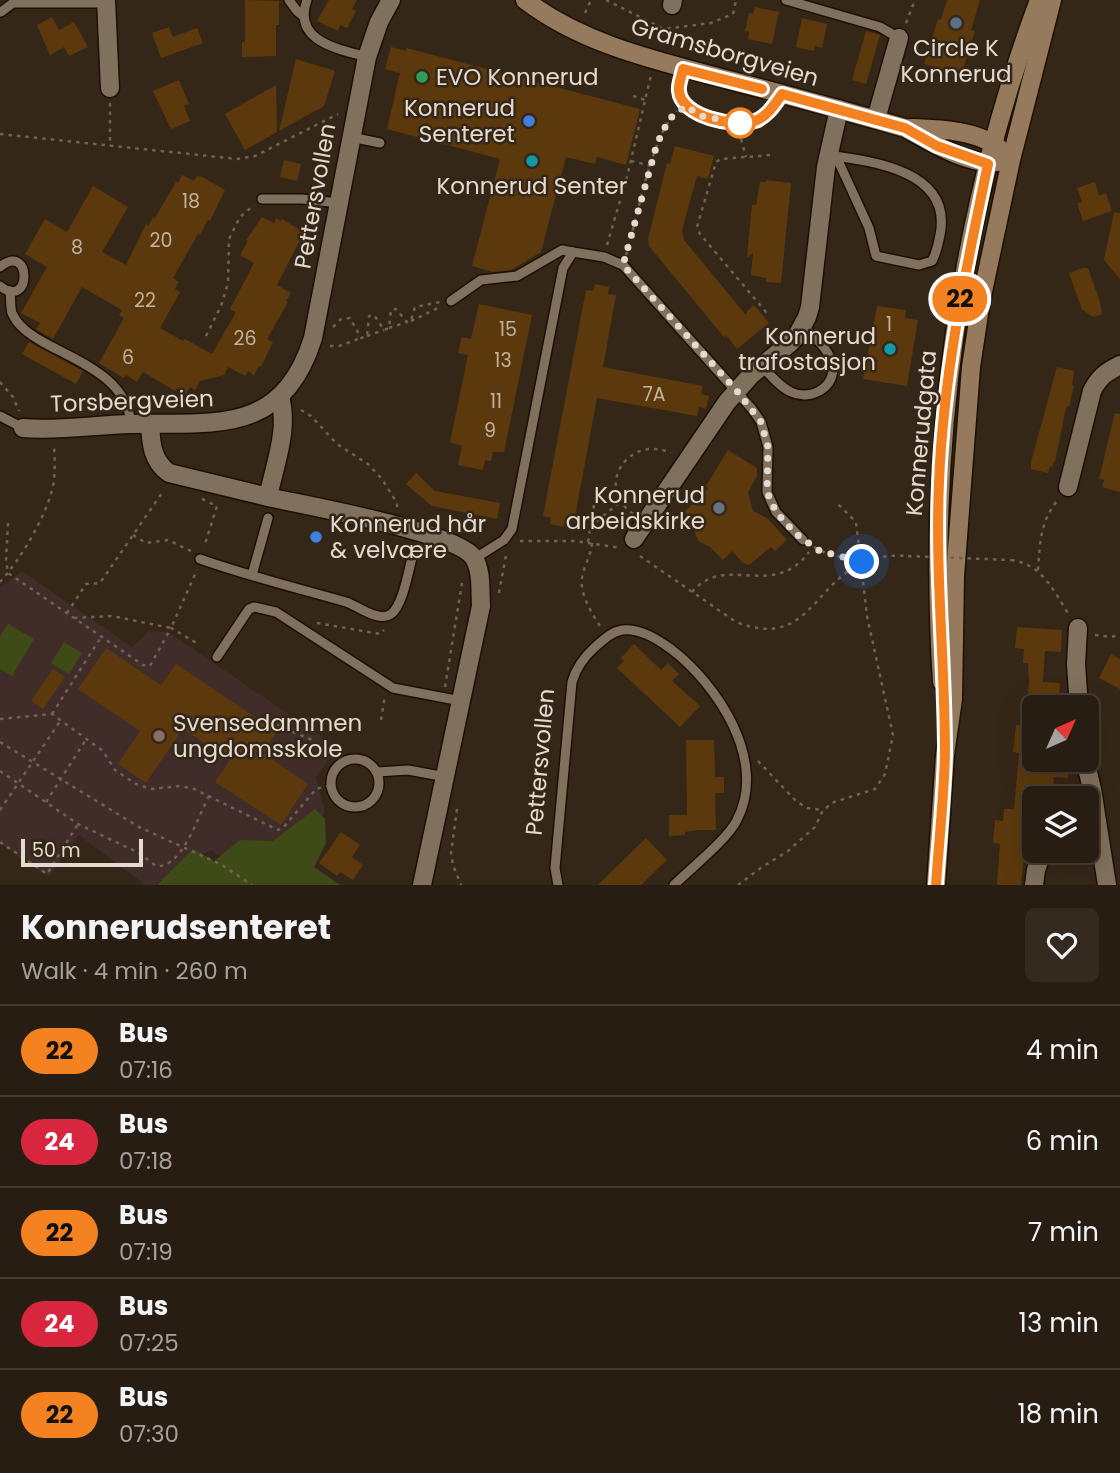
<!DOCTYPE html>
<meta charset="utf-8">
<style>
body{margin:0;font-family:Poppins,sans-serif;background:#342a20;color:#f1f3f6;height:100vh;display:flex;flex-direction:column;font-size:26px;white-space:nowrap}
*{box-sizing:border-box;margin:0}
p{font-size:23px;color:#a5a29f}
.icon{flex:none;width:38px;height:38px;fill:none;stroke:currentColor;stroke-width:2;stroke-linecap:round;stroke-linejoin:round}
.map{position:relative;height:885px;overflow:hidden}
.side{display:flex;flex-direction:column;background:#281d12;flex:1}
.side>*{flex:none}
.badge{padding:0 14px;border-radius:23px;font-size:24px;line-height:46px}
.needle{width:46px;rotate:45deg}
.fabs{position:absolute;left:1022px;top:695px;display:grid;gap:14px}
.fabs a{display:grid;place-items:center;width:77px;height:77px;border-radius:10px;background:#281d12;box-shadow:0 7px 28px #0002,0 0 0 2px #443b32;font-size:35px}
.scale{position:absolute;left:21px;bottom:18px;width:122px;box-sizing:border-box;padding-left:7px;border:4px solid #e3dad0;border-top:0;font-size:19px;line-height:24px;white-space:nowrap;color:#e3dad0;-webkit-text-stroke:5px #352718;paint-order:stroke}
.you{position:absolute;width:35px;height:35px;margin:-18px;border:5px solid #fff;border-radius:50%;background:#1a73e8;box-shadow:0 0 0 10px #1a73e833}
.map>.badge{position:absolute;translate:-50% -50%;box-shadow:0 0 0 4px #fff}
.round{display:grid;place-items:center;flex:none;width:74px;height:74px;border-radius:10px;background:#342a20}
.overview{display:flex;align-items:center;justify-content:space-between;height:119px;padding:0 21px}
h1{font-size:33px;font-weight:700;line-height:52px}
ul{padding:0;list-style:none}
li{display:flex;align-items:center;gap:21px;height:91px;padding:0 21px;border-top:2px solid #443b32}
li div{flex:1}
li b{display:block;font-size:26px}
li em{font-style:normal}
li .badge{min-width:77px;font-weight:700;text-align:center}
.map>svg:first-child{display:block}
.education{fill:#402c28}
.green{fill:#3e4b17}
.building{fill:#5b390c}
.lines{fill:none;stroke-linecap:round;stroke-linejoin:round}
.lane-casing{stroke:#1d1003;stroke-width:12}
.street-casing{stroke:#1d1003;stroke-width:21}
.secondary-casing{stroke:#1d1003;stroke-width:21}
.path{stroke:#6e6254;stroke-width:2.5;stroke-dasharray:3.5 5;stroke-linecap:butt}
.lane{stroke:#80705e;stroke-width:9}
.street{stroke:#80705e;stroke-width:18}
.secondary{stroke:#967a5d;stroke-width:18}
.path-bridge{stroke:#6e6254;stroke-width:2.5;stroke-dasharray:3.5 5;stroke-linecap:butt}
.line-casing{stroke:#fff;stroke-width:16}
.line{stroke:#f58220;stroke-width:10}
.walk{stroke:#e3dad0;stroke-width:7;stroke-dasharray:0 12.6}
.service-dot{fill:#5c6f8a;stroke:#352718;stroke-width:2.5}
.leisure-dot{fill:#2e9e5b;stroke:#352718;stroke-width:2.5}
.shop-dot{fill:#3f7fe0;stroke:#352718;stroke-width:2.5}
.stop-dot{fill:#fff;stroke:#f58220;stroke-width:3.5}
.culture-dot{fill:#0f9aa8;stroke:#352718;stroke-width:2.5}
.worship-dot{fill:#6b7280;stroke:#352718;stroke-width:2.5}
.education-dot{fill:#8d6e63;stroke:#352718;stroke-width:2.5}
.labels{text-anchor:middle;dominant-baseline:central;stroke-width:5;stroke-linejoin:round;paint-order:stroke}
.number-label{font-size:19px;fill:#c1b29f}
.poi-label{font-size:23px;fill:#e3dad0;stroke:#352718;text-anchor:start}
.street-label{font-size:23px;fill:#e3dad0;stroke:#352718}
</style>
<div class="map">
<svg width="1120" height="885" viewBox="0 0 1120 885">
<rect width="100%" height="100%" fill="#352718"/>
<path class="education" d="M 22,571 L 132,647 L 149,631 L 168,632 L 337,747 L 316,777 L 325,813 L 272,885 L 266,885 L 211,850 L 155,885 L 145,885 L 79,835 L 49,877 L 0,843 L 0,588 Z"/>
<g class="green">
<path d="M 8,624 L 34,639 L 12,676 L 0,669 L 0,636 Z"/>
<path d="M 64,642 L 82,653 L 69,674 L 51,663 Z"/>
<path d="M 315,809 L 325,819 L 326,843 L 314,867 L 340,885 L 157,885 L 193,849 L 214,861 L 240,840 L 273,841 Z"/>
</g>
<g class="building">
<path d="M 245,0 L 279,1 L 279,25 L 276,25 L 276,56 L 242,57 L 242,42 L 245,42 Z"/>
<path d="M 329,0 L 357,0 L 352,9 L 356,11 L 347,28 L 340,25 L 338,31 L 317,21 Z"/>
<path d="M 947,0 L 980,0 L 971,30 L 975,31 L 961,75 L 924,64 L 938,19 L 941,20 Z"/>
<path d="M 755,7 L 779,12 L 772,44 L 748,39 L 749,32 L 745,31 L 749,13 L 753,14 Z"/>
<path d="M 52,17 L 59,30 L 74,22 L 88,47 L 69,56 L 64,47 L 50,55 L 37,25 Z"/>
<path d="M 802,18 L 827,24 L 822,48 L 815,46 L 814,51 L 796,47 Z"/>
<path d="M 169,27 L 173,37 L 197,28 L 203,43 L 161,58 L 152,33 Z"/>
<path d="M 866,31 L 880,35 L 866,84 L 852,80 Z"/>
<path d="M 391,47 L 406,51 L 406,48 L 640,109 L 626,165 L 597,157 L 595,164 L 566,157 L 541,252 L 511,270 L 493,272 L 472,266 L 500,159 L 387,129 L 400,73 L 385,69 Z"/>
<path d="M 296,59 L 335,71 L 324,106 L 279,131 Z"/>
<path d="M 179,80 L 189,104 L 184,106 L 190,121 L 171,129 L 153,91 Z"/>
<path d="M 276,85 L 277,132 L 245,150 L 225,114 Z"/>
<path d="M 675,146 L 714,156 L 708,179 L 697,176 L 682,230 L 684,240 L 746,315 L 747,311 L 754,305 L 769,323 L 737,349 L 726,335 L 724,337 L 649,246 L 648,239 L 667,163 L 670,164 Z"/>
<path d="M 284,160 L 301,164 L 297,181 L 280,177 Z"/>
<path d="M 182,175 L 194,181 L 197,176 L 202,177 L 225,190 L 210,221 L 208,220 L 200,235 L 198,234 L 173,278 L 179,282 L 175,289 L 180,292 L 160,328 L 183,341 L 185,339 L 212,354 L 236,312 L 230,309 L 254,263 L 240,255 L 248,241 L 246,240 L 262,217 L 274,223 L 276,218 L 281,221 L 282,219 L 304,232 L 277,285 L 291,293 L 286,301 L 288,302 L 267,339 L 273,342 L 261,367 L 259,366 L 254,375 L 248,371 L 245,376 L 228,367 L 224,375 L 200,381 L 195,390 L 190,387 L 186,394 L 177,388 L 175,391 L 143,372 L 137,382 L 126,375 L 124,378 L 99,363 L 124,318 L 119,315 L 122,310 L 82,287 L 53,339 L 36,329 L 40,323 L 21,313 L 47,267 L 25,254 L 45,219 L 67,232 L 93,186 L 128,207 L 102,252 L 126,265 L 146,224 L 148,226 L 153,217 L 155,218 L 176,182 L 178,183 Z"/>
<path d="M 766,180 L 791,183 L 781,283 L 766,282 L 766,278 L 751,275 L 753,253 L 747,258 L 752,205 L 756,205 L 760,182 L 766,182 Z"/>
<path d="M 1095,182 L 1099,196 L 1106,193 L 1112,211 L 1083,221 L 1077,203 L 1082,202 L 1077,188 Z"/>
<path d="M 1114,212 L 1120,213 L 1120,279 L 1104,260 Z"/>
<path d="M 1083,268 L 1088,268 L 1100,302 L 1102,314 L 1093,317 L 1082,309 L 1069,273 Z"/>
<path d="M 595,284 L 609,287 L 608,294 L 616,295 L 603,367 L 703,386 L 701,394 L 709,396 L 706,409 L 699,407 L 697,416 L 597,398 L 574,522 L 565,520 L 564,527 L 550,524 L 551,518 L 543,516 L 586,290 L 593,291 Z"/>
<path d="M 479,304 L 532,315 L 504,452 L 493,452 L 491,461 L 485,460 L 483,470 L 458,465 L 462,446 L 450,442 L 468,355 L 458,353 L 462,337 L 471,339 Z"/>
<path d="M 877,306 L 906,310 L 905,318 L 918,320 L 907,386 L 863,379 Z"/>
<path d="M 29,342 L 83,371 L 76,384 L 22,354 Z"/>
<path d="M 1057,367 L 1074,371 L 1072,385 L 1074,386 L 1069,407 L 1067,406 L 1065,413 L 1055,461 L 1054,461 L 1052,467 L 1050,466 L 1048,473 L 1031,469 L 1031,462 Z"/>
<path d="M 1115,413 L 1120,414 L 1120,492 L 1102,487 L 1104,480 L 1099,479 Z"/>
<path d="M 728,450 L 757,468 L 757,476 L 748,492 L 753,511 L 767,518 L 787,540 L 775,551 L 771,547 L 749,565 L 743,563 L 732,551 L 723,560 L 710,547 L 698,541 L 693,528 L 680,516 L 708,489 L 706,486 Z"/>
<path d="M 416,473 L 435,491 L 500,503 L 497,519 L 432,506 L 406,484 Z"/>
<path d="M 1017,627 L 1062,630 L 1061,652 L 1045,651 L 1043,682 L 1060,683 L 1058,707 L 1027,707 L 1029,682 L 1028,663 L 1023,663 L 1024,649 L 1015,648 Z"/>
<path d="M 634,644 L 661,670 L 668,663 L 679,674 L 672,681 L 700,706 L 680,727 L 617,668 L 624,661 L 621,658 Z"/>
<path d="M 106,648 L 161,685 L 176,664 L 277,732 L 263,753 L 308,784 L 281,825 L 215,782 L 230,760 L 183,729 L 146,783 L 118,764 L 140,731 L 78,689 Z"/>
<path d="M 1111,654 L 1120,659 L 1120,689 L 1099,678 Z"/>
<path d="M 53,669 L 65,677 L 43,709 L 31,701 Z"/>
<path d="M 1016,725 L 1034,726 L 1034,760 L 1069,762 L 1068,778 L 1054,777 L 1052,794 L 1034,795 L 1031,846 L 1025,846 L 1021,885 L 997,885 L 1000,844 L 993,843 L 995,820 L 1003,821 L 1004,809 L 1014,809 L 1019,753 L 1013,752 Z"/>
<path d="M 686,740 L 714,740 L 715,777 L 724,777 L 724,793 L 715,793 L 716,830 L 697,830 L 685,832 L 685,835 L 669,836 L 669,815 L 687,815 Z"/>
<path d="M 341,832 L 360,845 L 352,857 L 363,865 L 353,880 L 340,872 L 337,876 L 319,863 Z"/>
<path d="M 646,838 L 667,860 L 641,885 L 598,885 Z"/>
</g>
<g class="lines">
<g class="lane-casing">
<g id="lane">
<path d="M 289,0 L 297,11 L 303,16"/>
<path d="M 307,0 C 292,41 338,49 367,57"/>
<path d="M 786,0 L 880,27 L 899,38"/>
<path d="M 1,12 L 13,3 L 106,3"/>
<path d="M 683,69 C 681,76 678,84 679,91 C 681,117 735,127 755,121 C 767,117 775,104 782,94"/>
<path d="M 351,137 L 380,143"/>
<path d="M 828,155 C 873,161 953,171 940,235 C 938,244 937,252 932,261 L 919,265 L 876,256 L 869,228 L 836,156"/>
<path d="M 262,199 L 302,199 L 339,203"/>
<path d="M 0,267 C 32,241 32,311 0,286"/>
<path d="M 10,291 C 11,297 10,307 12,313 C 18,327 31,335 43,342 C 79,362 127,378 131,424"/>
<path d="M 451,301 L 481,280 L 517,276 L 562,250 L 573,252"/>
<path d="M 762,366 C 770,375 780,387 791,392 C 812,402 840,385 831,360 C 826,346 813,336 803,326"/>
<path d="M 0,416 L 23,428"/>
<path d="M 200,559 C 248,576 297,588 346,602 C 358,606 379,623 391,614 C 403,606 409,568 413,554"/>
<path d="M 474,559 L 504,540 L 512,529 L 563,268 L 573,252 L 604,257 L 623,265 L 752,409 L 761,422 L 768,447 L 767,492 L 776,512 L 803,540"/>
<path d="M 252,575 L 268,518"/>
<path d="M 217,657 L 249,609 L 254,607 L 276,612 L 393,688 L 461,701"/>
<circle cx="355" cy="783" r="24"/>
<path d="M 377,772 L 408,770 L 446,777"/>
<path d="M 558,885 L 555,868 L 572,682 C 576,668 585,656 595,647 C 603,640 611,632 622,630 C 640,628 657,639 671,649 C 717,684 768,760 737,820 C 727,840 691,868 674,885"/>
</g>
</g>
<g class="street-casing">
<g id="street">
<path d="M 106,0 L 110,88"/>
<path d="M 672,5 L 673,0"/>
<path d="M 876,119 L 899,38"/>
<path d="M 280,397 C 289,429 275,464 268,497 C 303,505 458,532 474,558 C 482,572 480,590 481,606 L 422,885"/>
<path d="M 150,424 C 151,443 152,461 169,473 L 268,497"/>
<path d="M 23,428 C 58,431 94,425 130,424 C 213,422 282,437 313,338 L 367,57 L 379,22 L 391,0"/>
<path d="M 1068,487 L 1092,391 C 1099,377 1106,372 1120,365"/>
<path d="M 634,539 L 727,402 L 751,375 L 790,343 L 798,334 L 807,317 L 810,307 L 826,167 L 839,109"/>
<path d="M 1078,628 L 1076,664 L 1079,707"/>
<path d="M 1085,760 L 1092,789 L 1107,885"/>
<path d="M 1034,885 L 1036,870 L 1043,850"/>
</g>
</g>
<g class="secondary-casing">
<g id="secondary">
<path d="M 525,0 C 584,45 658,61 729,80 C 787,95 846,111 905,128 C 929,141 971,167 998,162"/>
<path d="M 911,128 C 938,129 980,130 1001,150"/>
<path d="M 942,682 C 927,451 958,217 1039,0"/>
<path d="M 936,885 L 945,755 L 953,699 L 955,576 L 971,367 L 981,301 L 1011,160 L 1052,0"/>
</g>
</g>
<g class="path">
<path d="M 606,0 L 664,29 L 711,23 L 733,14 L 736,0"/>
<path d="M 585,13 L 591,0"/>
<path d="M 906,23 L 915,0"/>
<path d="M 659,43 L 664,29"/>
<path d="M 633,96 L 645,100"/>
<path d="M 110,103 L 110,146"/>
<path d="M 0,134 L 237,159 L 255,156 L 338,114"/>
<path d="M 741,139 L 746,157"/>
<path d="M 770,155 L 721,159 L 716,162 L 697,227 L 700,234 L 766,312 L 770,313"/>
<path d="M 631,161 L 651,166"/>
<path d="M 607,245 L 627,177 L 651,75"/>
<path d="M 626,255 C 637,220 652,133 677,111"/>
<path d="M 411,321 L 440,307"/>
<path d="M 333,327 L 341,319 L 350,318 L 361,338 L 367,336 L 369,316 L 374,315 L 384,330 L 389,328 L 391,310 L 396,309 L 407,322 L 411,321 L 415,307 L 440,302"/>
<path d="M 389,328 L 407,322"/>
<path d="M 206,336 L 221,306 L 228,283 L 229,239 L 240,217 L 254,205"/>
<path d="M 367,336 L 384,330"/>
<path d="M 330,346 L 339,346 L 361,338"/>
<path d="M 0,382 L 13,397 L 19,411"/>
<path d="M 301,410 L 311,416 L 337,444 L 368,464 L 382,479 L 397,503 L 397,507"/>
<path d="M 202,499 L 217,506 L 204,547"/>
<path d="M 633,514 C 593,485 630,434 671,453"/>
<path d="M 8,523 L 6,560 L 8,573 L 143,665 L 150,666 L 171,628 L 200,645"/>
<path d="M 590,527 L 620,502"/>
<path d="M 133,535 L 146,543 L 168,540 L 191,551"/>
<path d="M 520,541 L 575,541 L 621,548"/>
<path d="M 588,542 L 596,493"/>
<path d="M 592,543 C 591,554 587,560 584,570 C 576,591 591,611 601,628"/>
<path d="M 814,547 L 828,554 L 861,562"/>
<path d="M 640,556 L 736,622 C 806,649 811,589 860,564 C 874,556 893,555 908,556"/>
<path d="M 1011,560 C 1042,564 1054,591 1069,615"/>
<path d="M 1038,570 C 1040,544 1040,522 1057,501"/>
<path d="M 0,582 C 21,559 50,511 54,480 C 55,469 55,458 54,447"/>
<path d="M 692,592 C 726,552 773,601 809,552"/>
<path d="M 499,593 L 506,555"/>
<path d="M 67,613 L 86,584 L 100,583 L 164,490"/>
<path d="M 74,618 L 112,616 L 171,628 L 197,570"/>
<path d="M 317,623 L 380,634 L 384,630"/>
<path d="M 1095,635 L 1111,637 L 1120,635"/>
<path d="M 445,687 L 462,583"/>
<path d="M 52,714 L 101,637"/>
<path d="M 0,719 L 52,714 L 103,751 L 115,770 L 136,784 L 151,789 L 180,786 L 194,789 L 278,830 L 283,828 L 316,789 L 331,785"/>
<path d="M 270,720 L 283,728 L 310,739 L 333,755"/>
<path d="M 381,720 L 385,696"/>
<path d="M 0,742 L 139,827 L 222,865 L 252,885"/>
<path d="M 758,761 L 796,801 L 807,808 L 823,810"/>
<path d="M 0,771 L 78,824 L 139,853 L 156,866 C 182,869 198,816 209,796"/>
<path d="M 46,802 L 87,738"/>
<path d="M 457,809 L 451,853 L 453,865 L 461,885"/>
<path d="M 0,810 L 61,720"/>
<path d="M 0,842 L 47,874 L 78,824"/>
<path d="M 738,885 L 762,867 L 788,851 L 815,827 L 823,810 L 834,802 L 875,789 L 885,774 L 893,735 L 867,616 L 856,522 L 838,504"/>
</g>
<use href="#lane" class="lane"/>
<use href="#street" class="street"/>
<use href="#secondary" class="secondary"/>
<path class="path-bridge" d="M 908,556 L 1011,560"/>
</g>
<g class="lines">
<g class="line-casing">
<path id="line" d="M 762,89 L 683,69 C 682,76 678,84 679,91 C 681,117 735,128 755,121 C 767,117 775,104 782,94 L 905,128 L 937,146 L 988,164 C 966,269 943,375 939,483 C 935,573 945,663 945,753 C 944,797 939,841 936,885"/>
</g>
<use href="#line" class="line"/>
<path class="walk" d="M 740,123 L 701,116 L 686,106 L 669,119 L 657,144 L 623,265 L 737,391 L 761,422 L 768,447 L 767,492 L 776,512 L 796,534 L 820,551 L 862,562"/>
</g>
<circle class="service-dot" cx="956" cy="23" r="7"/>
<circle class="leisure-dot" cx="422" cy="77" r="7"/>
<g class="shop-dot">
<circle cx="529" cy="121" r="7"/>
<circle cx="316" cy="537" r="7"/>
</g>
<circle class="stop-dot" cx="740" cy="123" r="14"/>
<g class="culture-dot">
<circle cx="532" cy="161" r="7"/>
<circle cx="890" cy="349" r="7"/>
</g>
<circle class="worship-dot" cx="719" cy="508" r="7"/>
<circle class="education-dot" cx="159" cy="736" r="7"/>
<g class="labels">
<g class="number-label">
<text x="191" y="201">18</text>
<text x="161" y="240">20</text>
<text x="77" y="247">8</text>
<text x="145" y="300">22</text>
<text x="889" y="324">1</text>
<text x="508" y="329">15</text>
<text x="245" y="338">26</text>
<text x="128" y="357">6</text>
<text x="503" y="360">13</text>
<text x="654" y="394">7A</text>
<text x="496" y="401">11</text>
<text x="490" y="430">9</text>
</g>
<g class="poi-label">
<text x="956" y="48" text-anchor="middle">Circle K<tspan x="956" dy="26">Konnerud</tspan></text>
<text x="436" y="77">EVO Konnerud</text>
<text x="515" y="108" text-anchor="end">Konnerud<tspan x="515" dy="26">Senteret</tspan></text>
<text x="532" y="186" text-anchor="middle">Konnerud Senter</text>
<text x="876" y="336" text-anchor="end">Konnerud<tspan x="876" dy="26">trafostasjon</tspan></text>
<text x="705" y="495" text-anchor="end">Konnerud<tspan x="705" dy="26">arbeidskirke</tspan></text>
<text x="330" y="524">Konnerud hår<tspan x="330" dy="26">&amp; velvære</tspan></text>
<text x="173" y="723">Svensedammen<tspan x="173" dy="26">ungdomsskole</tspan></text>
</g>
<g class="street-label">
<text transform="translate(725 52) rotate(16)">Gramsborgveien</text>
<text transform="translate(315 196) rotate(-80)">Pettersvollen</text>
<text transform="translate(132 401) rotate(-2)">Torsbergveien</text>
<text transform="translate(921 433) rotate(-85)">Konnerudgata</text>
<text transform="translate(540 762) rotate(-85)">Pettersvollen</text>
</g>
</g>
</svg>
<div class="fabs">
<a><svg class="needle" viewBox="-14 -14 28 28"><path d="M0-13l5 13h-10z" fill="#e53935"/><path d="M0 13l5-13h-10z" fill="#a5a29f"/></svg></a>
<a><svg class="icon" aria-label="layers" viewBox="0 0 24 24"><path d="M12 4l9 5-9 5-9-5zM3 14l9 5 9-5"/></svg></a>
</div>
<div class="scale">50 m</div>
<div class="you" style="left:862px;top:562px"></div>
<b class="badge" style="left:960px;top:299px;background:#f58220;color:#111">22</b>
</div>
<section class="side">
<div class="overview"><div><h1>Konnerudsenteret</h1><p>Walk · 4 min · 260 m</p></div><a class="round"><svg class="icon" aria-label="heart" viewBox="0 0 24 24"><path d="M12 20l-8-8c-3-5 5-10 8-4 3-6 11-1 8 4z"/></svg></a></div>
<ul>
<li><span class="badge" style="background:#f58220;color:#111">22</span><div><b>Bus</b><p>07:16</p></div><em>4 min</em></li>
<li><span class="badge" style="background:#d7263d;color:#fff">24</span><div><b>Bus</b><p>07:18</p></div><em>6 min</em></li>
<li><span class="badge" style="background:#f58220;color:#111">22</span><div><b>Bus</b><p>07:19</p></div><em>7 min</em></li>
<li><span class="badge" style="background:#d7263d;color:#fff">24</span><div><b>Bus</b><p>07:25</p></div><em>13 min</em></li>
<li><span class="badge" style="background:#f58220;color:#111">22</span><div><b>Bus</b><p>07:30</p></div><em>18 min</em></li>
</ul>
</section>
